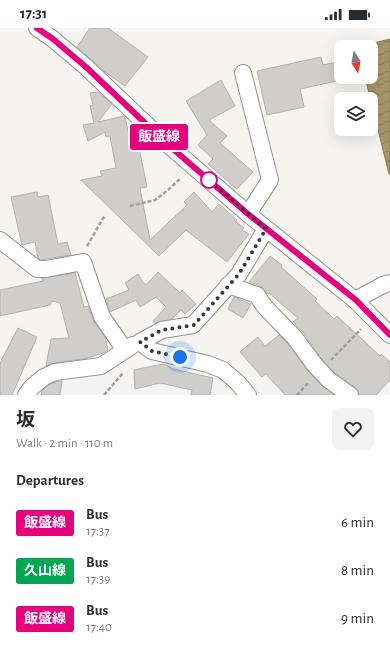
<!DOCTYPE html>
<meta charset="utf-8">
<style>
body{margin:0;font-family:"Alegreya Sans","Noto Sans JP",sans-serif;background:#f2f2f3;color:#2b2b33;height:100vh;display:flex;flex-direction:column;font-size:15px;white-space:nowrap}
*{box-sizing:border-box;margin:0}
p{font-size:13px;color:#7c7c81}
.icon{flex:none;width:22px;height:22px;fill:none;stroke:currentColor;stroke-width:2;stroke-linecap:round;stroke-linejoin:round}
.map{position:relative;height:367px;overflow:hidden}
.side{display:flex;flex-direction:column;background:#fff;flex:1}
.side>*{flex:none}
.badge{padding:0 8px;border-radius:3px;font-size:14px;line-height:26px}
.needle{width:26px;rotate:169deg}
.buttons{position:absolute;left:334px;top:12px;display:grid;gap:8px}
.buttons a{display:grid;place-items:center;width:44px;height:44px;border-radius:8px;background:#fff;box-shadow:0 4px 16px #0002;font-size:20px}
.you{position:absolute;width:20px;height:20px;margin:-10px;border:3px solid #fff;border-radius:50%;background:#1a73e8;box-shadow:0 0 0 6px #1a73e833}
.map>.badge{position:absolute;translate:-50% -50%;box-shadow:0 0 0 2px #fff}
h2{padding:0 16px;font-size:15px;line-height:36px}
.round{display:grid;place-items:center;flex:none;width:42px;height:42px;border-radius:8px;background:#f2f2f3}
.head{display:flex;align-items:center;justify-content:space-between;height:68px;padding:0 16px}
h1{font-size:19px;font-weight:700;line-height:30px}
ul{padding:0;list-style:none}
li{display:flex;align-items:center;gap:12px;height:48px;padding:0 16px}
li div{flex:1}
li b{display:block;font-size:15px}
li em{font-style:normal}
li .badge{min-width:44px;font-weight:700;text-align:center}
.status{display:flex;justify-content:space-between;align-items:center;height:28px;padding:0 20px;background:#fff;direction:ltr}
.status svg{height:11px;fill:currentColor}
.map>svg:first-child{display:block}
.water{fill:url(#water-waves);stroke:#877c5a}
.building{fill:#cfcecb;stroke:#b2b2af}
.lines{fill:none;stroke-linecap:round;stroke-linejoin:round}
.minor-casing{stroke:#959491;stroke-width:18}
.path{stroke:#a09f9d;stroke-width:2.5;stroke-dasharray:4 2;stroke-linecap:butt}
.minor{stroke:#fff;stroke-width:16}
.line-casing{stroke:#fff;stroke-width:9}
.line{stroke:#e6007e;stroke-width:6}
.walk{stroke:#393938;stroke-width:4;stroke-dasharray:0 7.2}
.stop-dot{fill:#fff;stroke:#e6007e;stroke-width:2}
</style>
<div class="status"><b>17:31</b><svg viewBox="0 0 49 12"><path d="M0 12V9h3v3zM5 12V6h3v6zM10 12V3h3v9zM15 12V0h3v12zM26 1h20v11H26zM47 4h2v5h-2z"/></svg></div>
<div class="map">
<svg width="390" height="367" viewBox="0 0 390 367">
<defs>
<pattern id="water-waves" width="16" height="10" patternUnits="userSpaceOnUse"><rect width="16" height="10" fill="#a89868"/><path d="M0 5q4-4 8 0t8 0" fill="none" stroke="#8a7d57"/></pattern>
</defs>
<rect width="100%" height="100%" fill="#f5f4f1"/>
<path class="water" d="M 390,11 L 390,146 L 389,146 L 365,49 L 371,49 L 371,19 L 357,19 Z"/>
<g class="building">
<path d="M 90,0 L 108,0 L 148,29 L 125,58 L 105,44 L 77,19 Z"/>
<path d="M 321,29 L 323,37 L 341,33 L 341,52 L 300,61 L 304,79 L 267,87 L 257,43 Z"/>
<path d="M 221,52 L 235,78 L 209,92 L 227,108 L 220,115 L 253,144 L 237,161 L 208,136 L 213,131 L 198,117 L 207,107 L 186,73 Z"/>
<path d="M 98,64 L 112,76 L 98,94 L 124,88 L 126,93 L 131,116 L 138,115 L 147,159 L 140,160 L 150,212 L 187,177 L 184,174 L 194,164 L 212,184 L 219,176 L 237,192 L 236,194 L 244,200 L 242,202 L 249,206 L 227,234 L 186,202 L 159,228 L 81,152 L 102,148 L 100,143 L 116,140 L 110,108 L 106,109 L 105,104 L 88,113 L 83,97 L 94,95 L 90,78 L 93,77 L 90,65 Z"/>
<path d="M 37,164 L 38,169 L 48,167 L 58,216 L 67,214 L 71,227 L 40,232 L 38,230 L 35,214 L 22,217 L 11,169 Z"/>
<path d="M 270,228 L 282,237 L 281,239 L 317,271 L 315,273 L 334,291 L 337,288 L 380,328 L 381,326 L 390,334 L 390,352 L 376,367 L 359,367 L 358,363 L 356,360 L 335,345 L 321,330 L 303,304 L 293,294 L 298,290 L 269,265 L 268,266 L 261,258 L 249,254 Z"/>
<path d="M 158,244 L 180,265 L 182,262 L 196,276 L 185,286 L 181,282 L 172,291 L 155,295 L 153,293 L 166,279 L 156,269 L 140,279 L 136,272 L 110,284 L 106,271 L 129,262 L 125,255 L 138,246 L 144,256 L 147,256 Z"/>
<path d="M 75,245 L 84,279 L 88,278 L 94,294 L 105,309 L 108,322 L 103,325 L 88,330 L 54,335 L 46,338 L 51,311 L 69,310 L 60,275 L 52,273 L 50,277 L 0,288 L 0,262 L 43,253 L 42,250 Z"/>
<path d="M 234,269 L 251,276 L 243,290 L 228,281 Z"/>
<path d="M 18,300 L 37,309 L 12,367 L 0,367 L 0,335 Z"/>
<path d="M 279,307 L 288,316 L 307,342 L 322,358 L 334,367 L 285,367 L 266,346 L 262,349 L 240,324 L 258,309 L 265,318 Z"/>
<path d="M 163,336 L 174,341 L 213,350 L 210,367 L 191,367 L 192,362 L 160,355 L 135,361 L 134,342 Z"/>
<path d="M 58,353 L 62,353 L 60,367 L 41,367 L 42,363 L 49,357 Z"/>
</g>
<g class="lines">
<g class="minor-casing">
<g id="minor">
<path d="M 37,0 L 53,11 L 86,39 L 165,114 L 248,186 L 355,272 L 390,307"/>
<path d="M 243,45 L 270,152 L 248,186"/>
<path d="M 0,212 L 37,241 L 46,241 L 83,234 L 102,289 L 125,322"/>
<path d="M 228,257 L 257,267 L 264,278 L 295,310 L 314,336 L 329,352 L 350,367"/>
<path d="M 355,272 L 383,257 L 390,255"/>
<path d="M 26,367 L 32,359 L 44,349 L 55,344 L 101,338 L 133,317"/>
<path d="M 248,367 L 237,354 L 223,342 L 208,336 L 152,323 L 140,314 L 162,302 L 193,297 L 239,246 L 266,201"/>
</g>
</g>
<g class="path">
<path d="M 130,178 L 155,172 L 168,162 L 181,150"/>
<path d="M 87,218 L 105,187"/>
<path d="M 331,332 L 361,301"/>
<path d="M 104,367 L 123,345"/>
<path d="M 297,367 L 309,354"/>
</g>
<use href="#minor" class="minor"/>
</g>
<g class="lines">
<g class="line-casing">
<path id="line" d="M 37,0 L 53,11 L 86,39 L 165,114 L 248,186 L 356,272 L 390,307"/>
</g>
<use href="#line" class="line"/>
<path class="walk" d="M 180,329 L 152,323 L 140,314 L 162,302 L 194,297 L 239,246 L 266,201 L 209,152"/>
</g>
<circle class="stop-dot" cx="209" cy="152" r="8"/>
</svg>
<div class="buttons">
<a><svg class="needle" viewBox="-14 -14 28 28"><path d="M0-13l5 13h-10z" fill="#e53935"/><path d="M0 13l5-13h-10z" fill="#7c7c81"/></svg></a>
<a><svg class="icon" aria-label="layers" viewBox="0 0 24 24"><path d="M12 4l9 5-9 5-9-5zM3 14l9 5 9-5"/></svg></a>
</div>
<div class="you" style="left:180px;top:329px"></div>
<b class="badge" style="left:159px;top:109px;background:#e6007e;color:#fff">飯盛線</b>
</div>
<section class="side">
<div class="head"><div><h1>坂</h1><p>Walk · 2 min · 110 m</p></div><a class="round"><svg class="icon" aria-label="heart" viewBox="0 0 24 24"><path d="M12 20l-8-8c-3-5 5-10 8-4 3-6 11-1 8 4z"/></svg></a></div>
<h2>Departures</h2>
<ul>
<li><span class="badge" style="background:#e6007e;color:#fff">飯盛線</span><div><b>Bus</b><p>17:37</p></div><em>6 min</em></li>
<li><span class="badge" style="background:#00a651;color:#fff">久山線</span><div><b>Bus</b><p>17:39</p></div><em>8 min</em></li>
<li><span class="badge" style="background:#e6007e;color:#fff">飯盛線</span><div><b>Bus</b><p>17:40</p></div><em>9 min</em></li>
</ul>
</section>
